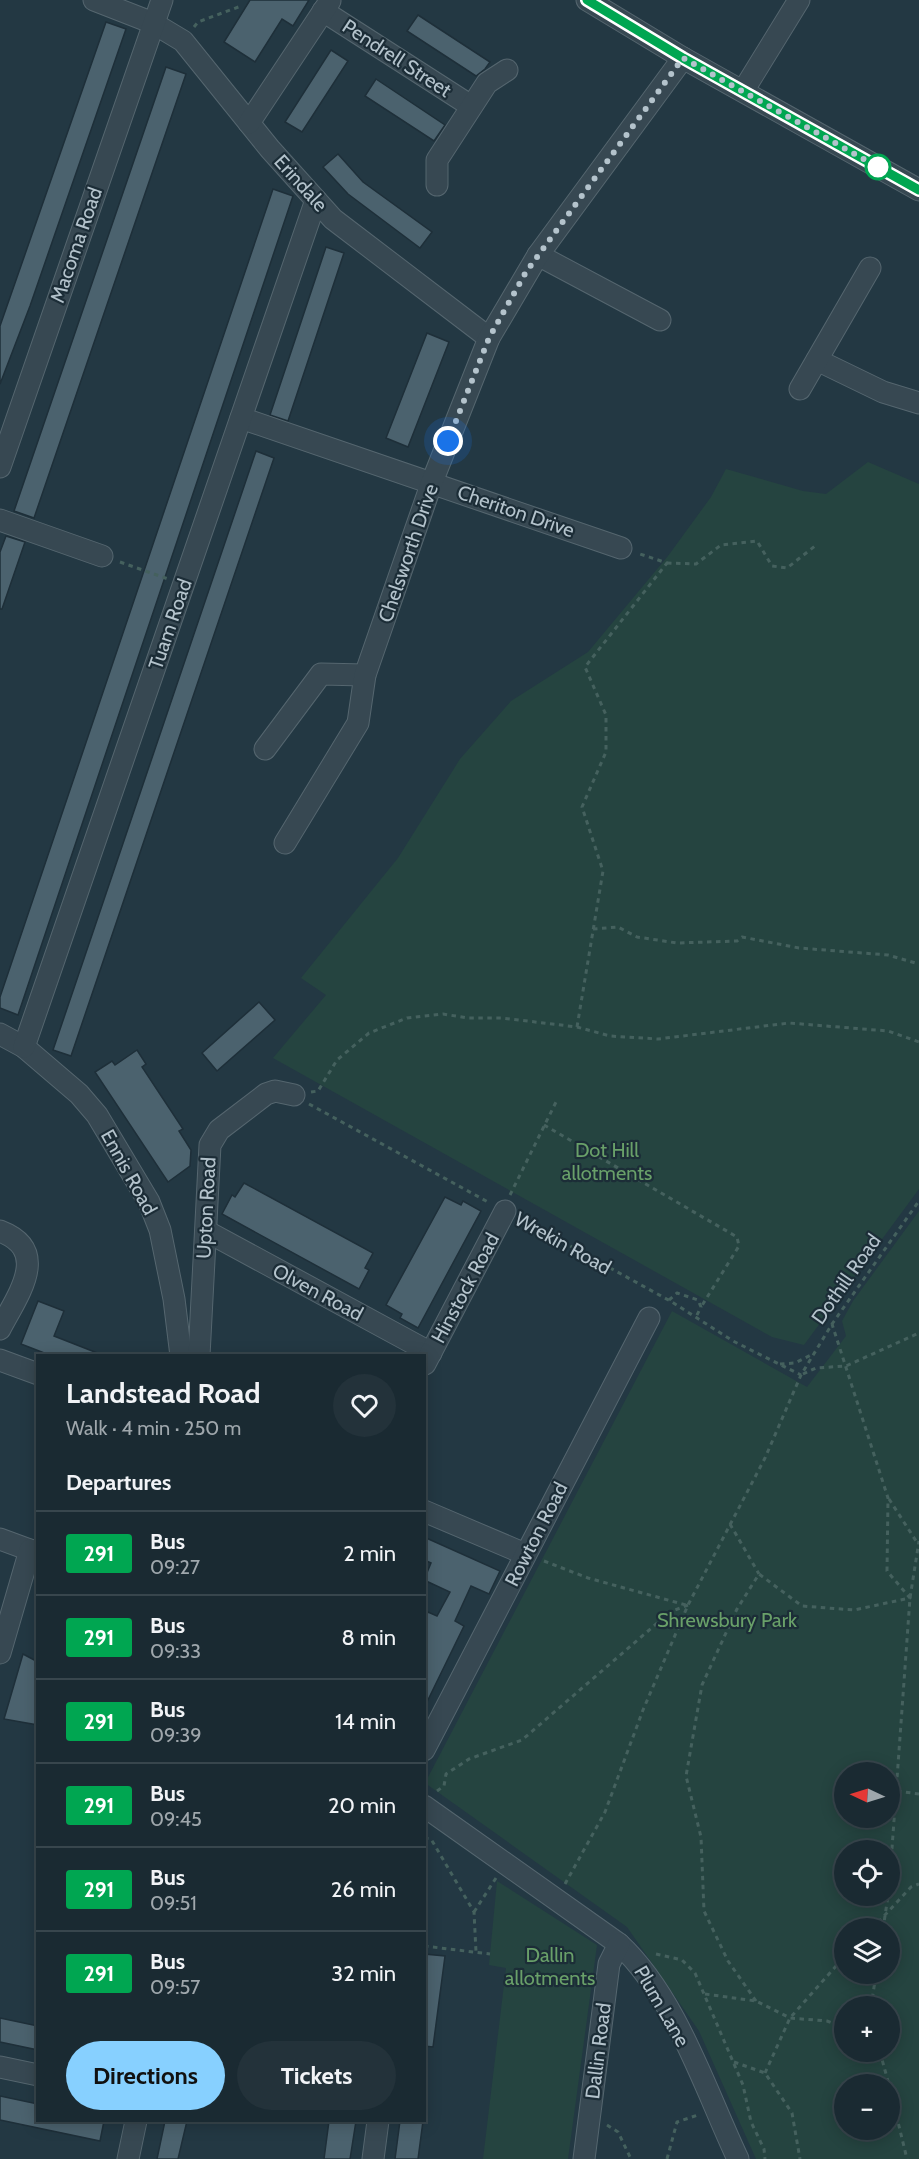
<!DOCTYPE html>
<meta charset="utf-8">
<style>
body{margin:0;font-family:Cabin,sans-serif;background:#23323a;color:#f1f3f6;height:100vh;display:flex;flex-direction:column;font-size:22px;white-space:nowrap}
*{box-sizing:border-box;margin:0}
p{font-size:20px;color:#9fa7ac}
.icon{flex:none;width:33px;height:33px;fill:none;stroke:currentColor;stroke-width:2;stroke-linecap:round;stroke-linejoin:round}
.map{position:relative;flex:1;overflow:hidden}
.side{position:absolute;left:36px;top:1354px;width:390px;height:768px;display:flex;flex-direction:column;background:#1a2a32;border-radius:0px;box-shadow:0 3px 15px #0003,0 0 0 2px #38464d}
.side>*{flex:none}
.badge{padding:0 12px;border-radius:4px;font-size:21px;line-height:39px}
.needle{width:39px;rotate:274deg}
.tools{position:absolute;left:834px;top:1762px;display:grid;gap:12px}
.tools a{display:grid;place-items:center;width:66px;height:66px;border-radius:50%;background:#1a2a32;box-shadow:0 3px 15px #0003,0 0 0 2px #38464d;font-size:30px}
.you{position:absolute;width:30px;height:30px;margin:-15px;border:4px solid #fff;border-radius:50%;background:#1a73e8;box-shadow:0 0 0 9px #1a73e833}
.map>.badge{position:absolute;translate:-50% -50%;box-shadow:0 0 0 3px #fff}
h2{padding:0 30px;font-size:22px;line-height:54px}
.round{display:grid;place-items:center;flex:none;width:63px;height:63px;border-radius:32px;background:#23323a}
.summary{display:flex;align-items:center;justify-content:space-between;height:102px;padding:0 30px}
h1{font-size:28px;font-weight:800;line-height:45px}
.action{display:flex;gap:12px;margin-top:auto;padding:12px 30px}
.action a{flex:1;height:69px;border-radius:36px;background:#87d0ff;color:#111;font-size:24px;font-weight:800;line-height:69px;text-align:center}
.action a+a{background:#23323a;color:#f1f3f6}
ul{padding:0;list-style:none}
li{display:flex;align-items:center;gap:18px;height:84px;padding:0 30px;border-top:2px solid #38464d}
li div{flex:1}
li b{display:block;font-size:22px}
li em{font-style:normal}
li .badge{min-width:66px;font-weight:700;text-align:center}
.map>svg:first-child{display:block}
.green{fill:#254440;fill-rule:evenodd}
.building{fill:#4b626e;stroke:#1e2f39;stroke-width:1.5}
.lines{fill:none;stroke-linecap:round;stroke-linejoin:round}
.minor-casing{stroke:#55666f;stroke-width:23}
.path{stroke:#45615e;stroke-width:3;stroke-dasharray:4.5 4.5;stroke-linecap:butt}
.minor{stroke:#374852;stroke-width:21}
.line-casing{stroke:#fff;stroke-width:14}
.line{stroke:#00a651;stroke-width:9}
.walk{stroke:#b4c3cc;stroke-width:6;stroke-dasharray:0 10.8}
.stop-dot{fill:#fff;stroke:#00a651;stroke-width:3}
.labels{text-anchor:middle;dominant-baseline:central;stroke-width:4.5;stroke-linejoin:round;paint-order:stroke}
.street-label{font-size:20px;fill:#b4c3cc;stroke:#1c2d37}
.park-label{font-size:20px;fill:#69a069;stroke:#1c2d37}
</style>
<div class="map">
<svg width="919" height="2159" viewBox="0 0 919 2159">
<rect width="100%" height="100%" fill="#233843"/>
<g class="green">
<path d="M 868,462 L 919,484 L 919,1189 L 804,1345 L 772,1337 L 273,1058 L 326,995 L 301,978 L 398,858 L 460,759 L 511,701 L 588,652 L 668,556 L 711,497 L 726,469 L 803,491 L 826,494 Z"/>
<path d="M 919,1211 L 919,2159 L 756,2159 L 699,2031 L 627,1927 L 425,1783 L 672,1311 L 807,1387 L 846,1336 L 842,1321 L 853,1301 ZM 844,1773 L 890,1773 L 890,1818 L 844,1818 ZM 844,1851 L 890,1851 L 890,1896 L 844,1896 ZM 844,1929 L 890,1929 L 890,1974 L 844,1974 ZM 844,2007 L 890,2007 L 890,2052 L 844,2052 ZM 844,2085 L 890,2085 L 890,2130 L 844,2130 Z"/>
<path d="M 497,1881 L 597,1945 L 568,2159 L 483,2159 L 506,1968 L 489,1965 Z"/>
</g>
<g class="building">
<path d="M 250,0 L 309,0 L 293,26 L 282,19 L 255,62 L 224,42 Z"/>
<path d="M 418,15 L 490,62 L 485,69 L 476,76 L 407,31 Z"/>
<path d="M 106,22 L 126,29 L 30,306 L 0,384 L 0,326 Z"/>
<path d="M 331,50 L 348,61 L 302,132 L 285,122 Z"/>
<path d="M 166,67 L 186,74 L 34,518 L 14,511 Z"/>
<path d="M 376,79 L 445,125 L 434,141 L 365,96 Z"/>
<path d="M 338,154 L 363,182 L 432,232 L 420,248 L 348,194 L 323,167 Z"/>
<path d="M 273,189 L 293,196 L 18,1015 L 0,1008 L 0,997 Z"/>
<path d="M 326,247 L 344,253 L 288,421 L 270,415 Z"/>
<path d="M 427,333 L 449,342 L 408,447 L 386,438 Z"/>
<path d="M 256,451 L 274,458 L 71,1056 L 53,1050 Z"/>
<path d="M 6,536 L 25,542 L 2,609 L 0,609 L 0,552 Z"/>
<path d="M 259,1002 L 275,1020 L 217,1071 L 202,1053 Z"/>
<path d="M 137,1050 L 146,1064 L 142,1067 L 183,1129 L 179,1131 L 191,1150 L 190,1166 L 168,1182 L 95,1072 L 112,1061 L 115,1065 Z"/>
<path d="M 244,1183 L 373,1253 L 365,1268 L 369,1270 L 359,1289 L 222,1214 L 232,1195 L 235,1197 Z"/>
<path d="M 445,1197 L 461,1205 L 463,1201 L 481,1211 L 418,1328 L 400,1318 L 402,1314 L 386,1305 Z"/>
<path d="M 38,1301 L 64,1311 L 54,1336 L 105,1356 L 52,1356 L 21,1344 Z"/>
<path d="M 424,1537 L 500,1571 L 489,1594 L 471,1586 L 455,1621 L 464,1626 L 424,1708 L 424,1620 L 428,1612 L 437,1616 L 450,1592 L 424,1580 L 431,1563 L 424,1560 Z"/>
<path d="M 23,1654 L 38,1662 L 38,1725 L 4,1719 Z"/>
<path d="M 424,1954 L 445,1956 L 433,2047 L 424,2046 Z"/>
<path d="M 0,2018 L 38,2026 L 38,2050 L 0,2042 Z"/>
<path d="M 0,2096 L 38,2104 L 38,2121 L 104,2121 L 100,2141 L 0,2120 Z"/>
<path d="M 165,2121 L 187,2121 L 178,2159 L 157,2159 Z"/>
<path d="M 329,2121 L 356,2121 L 350,2159 L 324,2159 Z"/>
<path d="M 400,2121 L 423,2121 L 418,2159 L 395,2159 Z"/>
</g>
<g class="lines">
<g class="minor-casing">
<g id="minor">
<path d="M 94,0 L 153,23 L 183,41 L 270,149 L 333,219 L 489,338"/>
<path d="M 587,0 L 683,58 L 919,190"/>
<path d="M 323,11 L 471,106"/>
<path d="M 743,91 L 799,0"/>
<path d="M 249,123 L 330,1"/>
<path d="M 437,185 L 437,160 L 487,83 L 507,70"/>
<path d="M 538,255 L 660,320"/>
<path d="M 817,360 L 883,392 L 919,403"/>
<path d="M 800,389 L 870,268"/>
<path d="M 241,418 L 621,548"/>
<path d="M 0,467 L 162,0"/>
<path d="M 0,520 L 102,556"/>
<path d="M 265,749 L 321,674 L 365,675"/>
<path d="M 285,843 L 358,723 L 365,675 L 432,482 L 489,338 L 538,255 L 683,58"/>
<path d="M 0,1034 L 24,1047 L 79,1094 L 97,1115 L 149,1202 L 160,1230 L 174,1299 L 181,1356"/>
<path d="M 24,1047 L 316,200"/>
<path d="M 0,1231 C 52,1251 17,1296 0,1329"/>
<path d="M 206,1231 L 431,1353"/>
<path d="M 199,1356 L 210,1145 L 219,1130 L 266,1094 L 275,1091 L 294,1095"/>
<path d="M 0,1360 L 38,1374"/>
<path d="M 425,1364 L 505,1211"/>
<path d="M 424,1511 L 525,1554"/>
<path d="M 0,1539 L 38,1553"/>
<path d="M 0,1653 L 30,1550"/>
<path d="M 424,1750 L 649,1318"/>
<path d="M 424,1806 L 619,1944 C 676,1997 705,2089 738,2159"/>
<path d="M 0,2067 L 38,2075"/>
<path d="M 128,2159 L 136,2121"/>
<path d="M 373,2159 L 378,2121"/>
<path d="M 584,2159 L 609,1964 L 619,1944"/>
</g>
</g>
<g class="path">
<path d="M 194,27 L 198,22 L 241,6"/>
<path d="M 120,562 L 168,579"/>
<path d="M 667,563 L 696,564 L 721,545 L 757,541 L 772,566 L 787,568 L 815,546"/>
<path d="M 593,929 L 618,927 L 637,937 L 677,943 L 737,941 L 742,937 L 799,948 L 888,955 L 919,964"/>
<path d="M 577,1027 L 603,871 L 582,807 L 606,752 L 606,715 L 585,667 L 667,563 L 637,553"/>
<path d="M 311,1092 L 318,1091 L 337,1060 L 369,1033 L 407,1018 L 443,1014 L 468,1018 L 502,1018 L 577,1027 L 610,1036 L 658,1039 L 789,1023 L 888,1031 L 919,1042"/>
<path d="M 309,1104 L 488,1202"/>
<path d="M 544,1125 L 737,1237 L 739,1246 L 701,1307"/>
<path d="M 510,1195 L 556,1102"/>
<path d="M 523,1220 L 672,1302 L 733,1341 L 801,1375"/>
<path d="M 669,1300 L 677,1293 L 698,1300 L 701,1307 L 696,1317"/>
<path d="M 780,1364 L 795,1363 L 813,1354"/>
<path d="M 803,1374 L 816,1368 L 846,1366 L 919,1333"/>
<path d="M 889,1499 L 918,1544"/>
<path d="M 730,1524 L 759,1574"/>
<path d="M 544,1561 L 588,1578 L 686,1605"/>
<path d="M 437,1791 L 444,1786 L 446,1774 L 469,1759 L 522,1740 L 670,1612 L 688,1605"/>
<path d="M 897,1791 L 919,1794"/>
<path d="M 424,1838 L 431,1839 L 474,1912 L 476,1952"/>
<path d="M 890,1876 L 910,1598 L 919,1541"/>
<path d="M 565,1884 L 605,1812 L 643,1710 L 688,1605 L 765,1458 L 801,1375 L 832,1324 L 919,1201"/>
<path d="M 474,1912 L 496,1878"/>
<path d="M 872,1929 L 911,1887 L 919,1884"/>
<path d="M 883,1929 L 888,1896"/>
<path d="M 424,1946 L 490,1954"/>
<path d="M 656,1954 L 682,1960 L 695,1973 L 743,2085 L 751,2122 L 764,2149 L 765,2159"/>
<path d="M 705,1994 L 756,2001 L 790,2018 L 827,2021 L 844,2028"/>
<path d="M 756,2001 L 728,1961 L 704,1911 L 701,1837 L 686,1776 L 702,1685 L 737,1609 L 759,1574 L 802,1606 L 854,1610 L 910,1598 L 887,1571 L 888,1498 L 832,1324"/>
<path d="M 871,2007 L 876,1974"/>
<path d="M 880,2052 L 889,2085"/>
<path d="M 734,2062 L 765,2073 L 792,2113 L 800,2159"/>
<path d="M 765,2073 L 790,2018 L 844,1957"/>
<path d="M 890,2089 L 907,2159"/>
<path d="M 607,2125 L 618,2132 L 631,2159"/>
<path d="M 667,2159 L 677,2122 L 698,2115"/>
</g>
<use href="#minor" class="minor"/>
</g>
<g class="lines">
<g class="line-casing">
<path id="line" d="M 587,0 L 683,58 L 919,190"/>
</g>
<use href="#line" class="line"/>
<path class="walk" d="M 448,441 L 489,338 L 526,272 L 683,58 L 878,167"/>
</g>
<circle class="stop-dot" cx="878" cy="167" r="12"/>
<g class="labels">
<g class="street-label">
<text transform="translate(397 58) rotate(33)">Pendrell Street</text>
<text transform="translate(301 183) rotate(48)">Erindale</text>
<text transform="translate(76 245) rotate(-71)">Macoma Road</text>
<text transform="translate(516 511) rotate(19)">Cheriton Drive</text>
<text transform="translate(408 553) rotate(-71)">Chelsworth Drive</text>
<text transform="translate(170 624) rotate(-71)">Tuam Road</text>
<text transform="translate(129 1172) rotate(61)">Ennis Road</text>
<text transform="translate(206 1208) rotate(-87)">Upton Road</text>
<text transform="translate(563 1243) rotate(29)">Wrekin Road</text>
<text transform="translate(846 1279) rotate(-55)">Dothill Road</text>
<text transform="translate(465 1288) rotate(-62)">Hinstock Road</text>
<text transform="translate(318 1292) rotate(28)">Olven Road</text>
<text transform="translate(536 1534) rotate(-63)">Rowton Road</text>
<text transform="translate(662 2006) rotate(60)">Plum Lane</text>
<text transform="translate(598 2051) rotate(-83)">Dallin Road</text>
</g>
<g class="park-label">
<text x="607" y="1150">Dot Hill<tspan x="607" dy="23">allotments</tspan></text>
<text x="727" y="1620">Shrewsbury Park</text>
<text x="550" y="1955">Dallin<tspan x="550" dy="23">allotments</tspan></text>
</g>
</g>
</svg>
<div class="tools">
<a><svg class="needle" viewBox="-14 -14 28 28"><path d="M0-13l5 13h-10z" fill="#e53935"/><path d="M0 13l5-13h-10z" fill="#9fa7ac"/></svg></a>
<a><svg class="icon" aria-label="locate" viewBox="0 0 24 24"><circle cx="12" cy="12" r="6"/><path d="M12 2v4M12 18v4M2 12h4M18 12h4"/></svg></a>
<a><svg class="icon" aria-label="layers" viewBox="0 0 24 24"><path d="M12 4l9 5-9 5-9-5zM3 14l9 5 9-5"/></svg></a>
<a>+</a>
<a>−</a>
</div>
<div class="you" style="left:448px;top:441px"></div>
<section class="side">
<div class="summary"><div><h1>Landstead Road</h1><p>Walk · 4 min · 250 m</p></div><a class="round"><svg class="icon" aria-label="heart" viewBox="0 0 24 24"><path d="M12 20l-8-8c-3-5 5-10 8-4 3-6 11-1 8 4z"/></svg></a></div>
<h2>Departures</h2>
<ul>
<li><span class="badge" style="background:#00a651;color:#fff">291</span><div><b>Bus</b><p>09:27</p></div><em>2 min</em></li>
<li><span class="badge" style="background:#00a651;color:#fff">291</span><div><b>Bus</b><p>09:33</p></div><em>8 min</em></li>
<li><span class="badge" style="background:#00a651;color:#fff">291</span><div><b>Bus</b><p>09:39</p></div><em>14 min</em></li>
<li><span class="badge" style="background:#00a651;color:#fff">291</span><div><b>Bus</b><p>09:45</p></div><em>20 min</em></li>
<li><span class="badge" style="background:#00a651;color:#fff">291</span><div><b>Bus</b><p>09:51</p></div><em>26 min</em></li>
<li><span class="badge" style="background:#00a651;color:#fff">291</span><div><b>Bus</b><p>09:57</p></div><em>32 min</em></li>
</ul>
<div class="action"><a>Directions</a><a>Tickets</a></div>
</section>
</div>
